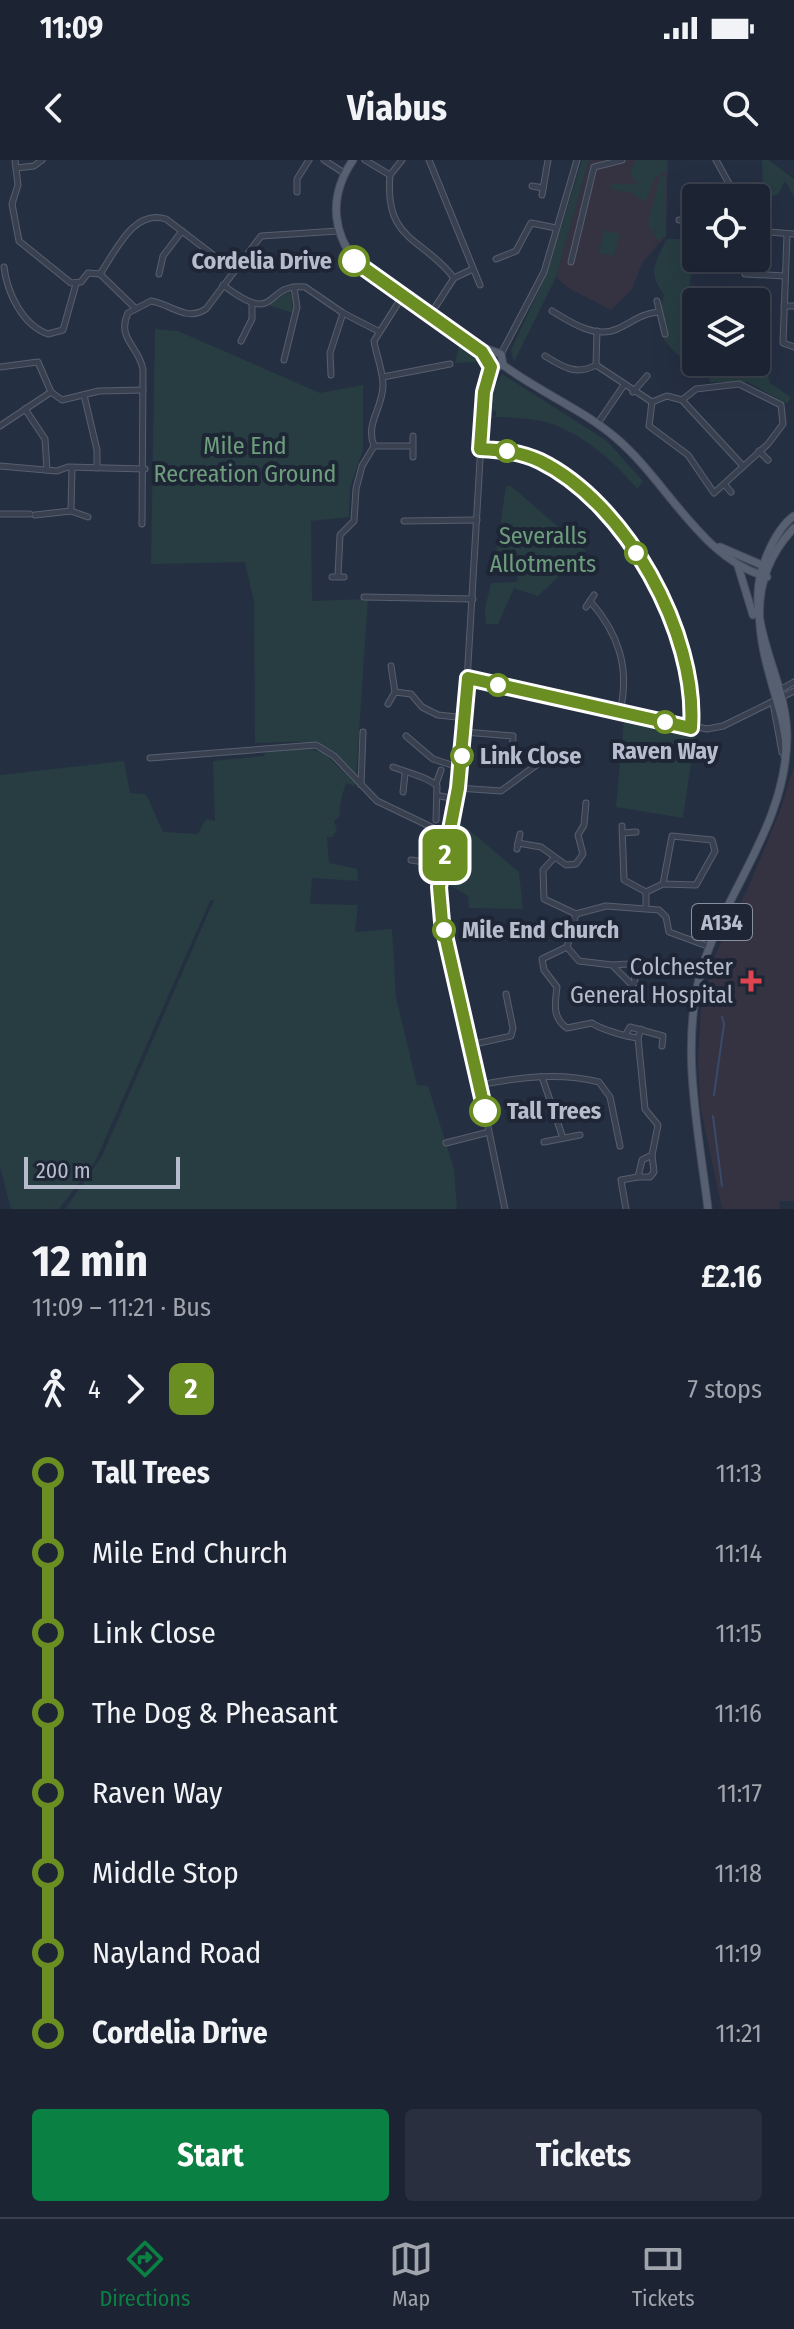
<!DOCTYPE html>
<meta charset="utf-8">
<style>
body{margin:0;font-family:"Fira Sans Condensed",sans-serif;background:#292f3e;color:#f1f3f6;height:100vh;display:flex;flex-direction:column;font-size:30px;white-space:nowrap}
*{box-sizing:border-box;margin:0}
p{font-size:26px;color:#a0a4ac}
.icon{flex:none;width:44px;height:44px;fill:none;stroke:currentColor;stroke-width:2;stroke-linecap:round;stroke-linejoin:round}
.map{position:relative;height:1049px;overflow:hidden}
.panel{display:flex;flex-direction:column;background:#1c2332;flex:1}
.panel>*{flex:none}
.badge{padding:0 16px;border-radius:12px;font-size:28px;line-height:52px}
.buttons{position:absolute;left:682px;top:24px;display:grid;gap:16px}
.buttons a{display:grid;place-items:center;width:88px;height:88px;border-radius:8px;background:#1c2332;box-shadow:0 8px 32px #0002,0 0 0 2px #3a404d;font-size:40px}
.scale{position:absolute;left:24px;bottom:20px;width:156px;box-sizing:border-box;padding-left:8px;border:4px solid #b6bccb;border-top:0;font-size:22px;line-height:28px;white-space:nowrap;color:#b6bccb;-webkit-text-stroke:6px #1e2636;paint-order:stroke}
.map>.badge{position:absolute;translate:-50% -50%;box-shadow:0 0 0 4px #fff}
.legs{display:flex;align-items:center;gap:12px;height:88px;padding:0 32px;font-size:26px}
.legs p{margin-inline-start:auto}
.summary{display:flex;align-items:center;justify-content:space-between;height:136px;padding:0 32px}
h1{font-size:44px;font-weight:700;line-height:60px}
.button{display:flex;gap:16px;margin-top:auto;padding:16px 32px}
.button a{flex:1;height:92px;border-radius:8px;background:#0b8043;color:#fff;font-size:32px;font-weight:700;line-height:92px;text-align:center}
.button a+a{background:#292f3e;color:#f1f3f6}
ul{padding:0 32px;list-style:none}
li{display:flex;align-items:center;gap:28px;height:80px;font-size:30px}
li i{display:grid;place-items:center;width:12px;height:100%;margin:0 10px;background:currentColor}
li i::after{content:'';width:20px;height:20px;margin:-10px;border:6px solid;border-radius:50%;background:#1c2332}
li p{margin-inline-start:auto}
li:first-child i{background:linear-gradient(#0000 50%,currentColor 0)}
li:last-child i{background:linear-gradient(currentColor 50%,#0000 0)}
.status{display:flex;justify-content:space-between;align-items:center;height:56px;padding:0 40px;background:#1c2332;direction:ltr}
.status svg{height:22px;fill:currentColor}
header{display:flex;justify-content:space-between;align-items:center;height:104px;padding:0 32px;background:#1c2332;font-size:36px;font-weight:700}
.menu{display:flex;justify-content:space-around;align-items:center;height:112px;border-top:2px solid #3a404d;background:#1c2332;font-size:22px;color:#a0a4ac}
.menu a{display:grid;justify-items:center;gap:4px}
.menu .selected{color:#0b8043}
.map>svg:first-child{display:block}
.medical{fill:#353242}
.green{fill:#273d42}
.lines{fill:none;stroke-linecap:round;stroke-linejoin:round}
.stream{stroke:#3a4a6b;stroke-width:2}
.minor-casing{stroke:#575f6e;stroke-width:7}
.major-casing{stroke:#434a5a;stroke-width:9}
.minor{stroke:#394151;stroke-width:5}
.major{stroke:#576071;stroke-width:7}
.line-1-casing{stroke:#fff;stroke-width:18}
.line-1{stroke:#6b8e23;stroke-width:12}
.stop-1-dot{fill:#fff;stroke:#6b8e23;stroke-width:4}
.health-dot{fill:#e0444e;stroke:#1e2636;stroke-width:3}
.labels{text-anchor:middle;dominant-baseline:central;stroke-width:8;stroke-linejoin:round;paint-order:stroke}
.shield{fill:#1e2636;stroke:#888f9e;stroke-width:2}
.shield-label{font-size:22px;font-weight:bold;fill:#b6bccb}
.stop-label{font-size:24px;font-weight:bold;fill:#b6bccb;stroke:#1e2636;text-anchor:start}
.park-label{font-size:24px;fill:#6d9d7c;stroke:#1e2636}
.poi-label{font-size:24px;fill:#b6bccb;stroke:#1e2636;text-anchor:end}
</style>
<div class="status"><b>11:09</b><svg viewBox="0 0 49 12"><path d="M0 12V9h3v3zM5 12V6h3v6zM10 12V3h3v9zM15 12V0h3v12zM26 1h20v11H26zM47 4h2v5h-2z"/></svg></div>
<header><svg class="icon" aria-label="back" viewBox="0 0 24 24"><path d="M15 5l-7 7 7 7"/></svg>Viabus<svg class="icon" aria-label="search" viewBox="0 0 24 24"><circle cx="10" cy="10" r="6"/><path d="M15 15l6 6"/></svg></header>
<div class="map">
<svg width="794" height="1049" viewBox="0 0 794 1049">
<rect width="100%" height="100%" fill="#252f42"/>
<g class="medical">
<path d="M 589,0 L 668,0 L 666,76 L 642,103 L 632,129 L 611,150 L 570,129 L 556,117 Z"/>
<path d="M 794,606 L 794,1041 L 780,1041 L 779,1049 L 722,1049 L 701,950 L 698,902 L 701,848 L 716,793 L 751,721 L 780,651 Z"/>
</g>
<g class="green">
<path d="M 582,0 L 589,0 L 556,117 L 514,202 L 511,190 L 547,113 Z"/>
<path d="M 636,0 L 668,0 L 666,12 L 655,17 L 646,42 L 630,32 L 612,30 L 611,24 L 637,24 L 630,12 Z"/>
<path d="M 762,0 L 768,0 L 794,19 L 794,37 L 785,21 L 779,33 L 773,36 L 763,30 Z"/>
<path d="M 666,15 L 666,76 L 658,81 L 648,64 L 660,16 Z"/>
<path d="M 604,70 L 620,74 L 614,96 L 598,93 Z"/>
<path d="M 667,79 L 691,79 C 699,99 688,116 690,136 L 698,135 L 712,142 L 696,142 L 697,207 L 689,209 L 688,206 L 695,203 L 688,203 C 658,179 656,172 664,134 C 647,112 655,102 667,79 Z"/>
<path d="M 287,132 L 291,134 L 293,153 L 268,145 Z"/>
<path d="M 155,169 L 178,171 L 320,233 L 363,225 L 363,290 L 350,327 L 349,357 L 311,361 L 312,441 L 368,439 L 356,616 C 317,574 309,582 255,583 L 254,442 L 245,402 L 151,404 Z"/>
<path d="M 459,185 L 477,197 L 477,202 L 455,203 Z"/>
<path d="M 699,202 L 754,202 L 767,211 L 770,223 L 791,237 L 787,244 L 748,222 L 710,222 L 708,210 Z"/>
<path d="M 502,214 L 607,281 L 643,321 L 637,329 C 616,302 579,271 545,262 C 526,257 506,258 487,256 L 496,256 L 496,251 L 488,250 L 494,244 L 489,238 Z"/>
<path d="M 506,326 L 511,326 L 586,391 L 538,436 L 514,428 L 498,464 L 486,464 L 485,449 L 491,423 L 517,422 L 518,406 L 495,400 Z"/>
<path d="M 624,559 L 695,575 L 683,658 L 616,647 Z"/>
<path d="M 310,589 L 324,593 L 355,623 L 355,626 L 346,623 C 342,636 339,642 340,656 L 334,661 L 337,670 L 332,677 L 327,677 L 329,703 L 357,709 L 358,721 L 312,718 L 310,744 L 358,745 L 355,772 L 392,769 L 396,837 L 417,925 L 428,926 L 454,1009 L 457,1049 L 65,1049 L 102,996 L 214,740 L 210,741 L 95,1002 L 59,1049 L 11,1049 L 0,1007 L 0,615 L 124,601 L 130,633 L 146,634 L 163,672 L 198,674 L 206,659 L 215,661 L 213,601 L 264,596 L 266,590 Z"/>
<path d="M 457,660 L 519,712 L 523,749 L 469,748 L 468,736 L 444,722 Z"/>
</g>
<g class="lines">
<g class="stream">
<path d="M 714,935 L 724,864 L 722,857"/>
<path d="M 713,956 L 722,1026"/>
</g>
<g class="minor-casing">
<g id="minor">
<path d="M 15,0 L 18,25 L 12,44 L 19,81 L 71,123 L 81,122 L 88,113 L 100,114 L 134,147"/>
<path d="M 324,0 L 344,13"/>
<path d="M 365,0 L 390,15 L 402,0"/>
<path d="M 429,0 L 480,125"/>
<path d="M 716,0 L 737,38"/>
<path d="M 16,8 L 34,6 L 42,0"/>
<path d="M 390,15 C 384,82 423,77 454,118"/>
<path d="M 532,26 L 543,28"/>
<path d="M 297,32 L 297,19 L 309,0"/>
<path d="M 542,35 L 548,0"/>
<path d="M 756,57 L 769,72 L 794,74"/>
<path d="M 679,60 L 696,61"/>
<path d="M 787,74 L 783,183 L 794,187"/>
<path d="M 496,99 L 516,91 L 531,63 L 556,68"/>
<path d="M 571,102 L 594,7 L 622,0"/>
<path d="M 4,107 C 7,132 22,165 48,174 L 63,170 L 76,124"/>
<path d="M 100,114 C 116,91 133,49 166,59 L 233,110"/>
<path d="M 159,114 L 163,96 L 182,71"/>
<path d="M 745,114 L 785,116"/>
<path d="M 223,125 C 281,169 262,122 305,127 L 343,153 L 378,171"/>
<path d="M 657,141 L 665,174"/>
<path d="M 784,146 L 794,146"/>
<path d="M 552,151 C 570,162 595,179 617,169 C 633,162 640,154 658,152"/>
<path d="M 430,155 L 454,118 L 473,109"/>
<path d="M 597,171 L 596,205 L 652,242 L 667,236 L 682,240 L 743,306"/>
<path d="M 241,181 L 252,159 L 252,144"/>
<path d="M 501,194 L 544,112 L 577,0"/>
<path d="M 545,196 C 563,207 576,216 596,205"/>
<path d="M 284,200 L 297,147 L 294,127"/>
<path d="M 0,207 L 38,202 L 51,232 L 62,240 L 99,231 L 143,230"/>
<path d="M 491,207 L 484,232 L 464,572 L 440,735 L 505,1049"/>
<path d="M 331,215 L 330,193 L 343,153"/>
<path d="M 383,217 L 450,204"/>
<path d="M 633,232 L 647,216"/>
<path d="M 84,235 L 97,290 L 97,308"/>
<path d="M 486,236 L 497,208"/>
<path d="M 652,242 L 649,266 L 688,295 L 714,333 L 768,284 L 783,264 L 781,245 L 739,224 L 696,229 L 682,240"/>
<path d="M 25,249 L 45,279 L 47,310"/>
<path d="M 598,263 L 624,225"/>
<path d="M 0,266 L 51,232"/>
<path d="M 374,286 L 412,286"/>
<path d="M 480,289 C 501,290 521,292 540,301 C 626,343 699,474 691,568"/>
<path d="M 759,291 L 768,300"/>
<path d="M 413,297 L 413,276"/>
<path d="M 0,306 L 57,311 L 68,307 L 145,309"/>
<path d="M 725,325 L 731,332"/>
<path d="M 71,351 L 72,308"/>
<path d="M 0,354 L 30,354"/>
<path d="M 35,355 L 71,351 L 88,357"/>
<path d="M 404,361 L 477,360"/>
<path d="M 142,364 L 143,210 C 140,187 116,179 128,153 L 151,141 C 171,144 186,162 206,149 L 261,76 L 338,71"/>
<path d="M 338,415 L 340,375 L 354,361 L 356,329 L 362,306 L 374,286 C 365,263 383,248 383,225 C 383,210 376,195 374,181 L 402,137"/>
<path d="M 332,417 L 344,417"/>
<path d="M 364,437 L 473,439"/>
<path d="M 590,441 C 619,474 630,508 620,552"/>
<path d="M 586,447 L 594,435"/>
<path d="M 391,506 L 395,532"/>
<path d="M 468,518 L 707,569 L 723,566 L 794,531"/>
<path d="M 778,531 L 794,522"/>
<path d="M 773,543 L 782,592"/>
<path d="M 388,544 L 395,532 L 411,534 L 422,547 L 438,555 L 466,558"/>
<path d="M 464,572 L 513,576 L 512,597"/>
<path d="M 406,576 L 433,599 L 461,608"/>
<path d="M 150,598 L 316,585 L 334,596 L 377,641 L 450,676"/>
<path d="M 393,607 C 406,612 428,617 437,626 L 436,660"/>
<path d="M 436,624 L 441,610"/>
<path d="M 361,625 L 363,572"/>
<path d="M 458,628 L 501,631 L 546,598"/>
<path d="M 403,632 L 405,614"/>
<path d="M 440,636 L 456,639"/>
<path d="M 622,666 L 624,720 L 646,732"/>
<path d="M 623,673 L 636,672"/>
<path d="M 518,683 L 520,674"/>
<path d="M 517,689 L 518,683 L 541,687 L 566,705 L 576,704 L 583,694 L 578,675 L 584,665 L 586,643"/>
<path d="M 554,698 L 543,710 L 544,739 L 576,754"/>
<path d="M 411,700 L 443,705"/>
<path d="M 646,748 L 646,732 L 663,724 L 696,725 L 715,691 L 712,680 L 672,676 L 663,724"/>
<path d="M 576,754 L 567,787 L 542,799 L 544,810 L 557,827 C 555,843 552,858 567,868 L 592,863 C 600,869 627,877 638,878"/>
<path d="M 576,754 L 606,746 L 659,750 L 666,757 L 669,772 L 710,787"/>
<path d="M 567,787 L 579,801 L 612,805 L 632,825 L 635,823 L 634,810 L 629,804 L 612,805"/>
<path d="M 626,874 L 630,867 L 663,876 L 662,886"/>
<path d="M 470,885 L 511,876 L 513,868 L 506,834"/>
<path d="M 542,917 L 563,978"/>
<path d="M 480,925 C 519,917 560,912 599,922 L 610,937 L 620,986"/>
<path d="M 544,982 L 580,975"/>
<path d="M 446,983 L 489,972"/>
<path d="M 638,1017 L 650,1017 L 654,1012 L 652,995 L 658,965 L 645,949 L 638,878 L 641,869"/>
<path d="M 626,1049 L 621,1020 L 638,1017 L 642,1000 L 652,995"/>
</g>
</g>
<g class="major-casing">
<g id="major">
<path d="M 353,0 C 327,38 332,77 363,110 L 473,184 L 501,194 L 503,205"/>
<path d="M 477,187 L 491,207 L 503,205"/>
<path d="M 503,205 C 539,232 582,249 616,278 C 667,321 700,398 767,417"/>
<path d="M 720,387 L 764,406"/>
<path d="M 738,406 L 753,455"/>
<path d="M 785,597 C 794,544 717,448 794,368"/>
<path d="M 708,1049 C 699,973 679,884 702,808 C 727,728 786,665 787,577 C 787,513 738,460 767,395 C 773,381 781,365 794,356"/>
</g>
</g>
<use href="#minor" class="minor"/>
<use href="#major" class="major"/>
</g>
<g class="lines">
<g class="line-1-casing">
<path id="line-1" d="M 354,101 L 482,192 L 491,207 L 484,232 L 480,289 C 501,290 521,292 540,301 C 626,343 698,474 691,568 L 468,518 L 458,628 L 439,727 L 442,762 L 485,951"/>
</g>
<use href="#line-1" class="line-1"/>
</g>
<g class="stop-1-dot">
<circle cx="354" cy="101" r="14"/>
<circle cx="507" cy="291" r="10"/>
<circle cx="636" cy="393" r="10"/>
<circle cx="498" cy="525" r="10"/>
<circle cx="665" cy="562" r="10"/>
<circle cx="462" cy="596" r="10"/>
<circle cx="444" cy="770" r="10"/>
<circle cx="485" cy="951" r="14"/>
</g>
<path class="health-dot" d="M747 809h8v8h8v8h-8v8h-8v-8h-8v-8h8z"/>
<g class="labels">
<rect class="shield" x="692" y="744" width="60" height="36" rx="6"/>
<g class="shield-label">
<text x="722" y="762">A134</text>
</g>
<g class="stop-label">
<text x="332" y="101" text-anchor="end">Cordelia Drive</text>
<text x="665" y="591" text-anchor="middle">Raven Way</text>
<text x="480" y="596">Link Close</text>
<text x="462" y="770">Mile End Church</text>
<text x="507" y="951">Tall Trees</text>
</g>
<g class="park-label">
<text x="245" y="286">Mile End<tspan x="245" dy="28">Recreation Ground</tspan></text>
<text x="543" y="376">Severalls<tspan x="543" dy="28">Allotments</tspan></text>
</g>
<g class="poi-label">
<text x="733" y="807">Colchester<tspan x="733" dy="28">General Hospital</tspan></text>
</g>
</g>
</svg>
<div class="buttons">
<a><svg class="icon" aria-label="locate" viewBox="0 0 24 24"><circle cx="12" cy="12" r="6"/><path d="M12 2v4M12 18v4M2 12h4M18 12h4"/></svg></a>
<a><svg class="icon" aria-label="layers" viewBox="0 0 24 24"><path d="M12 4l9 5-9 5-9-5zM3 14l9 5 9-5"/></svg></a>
</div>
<div class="scale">200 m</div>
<b class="badge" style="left:445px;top:695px;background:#6b8e23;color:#fff">2</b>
</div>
<section class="panel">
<div class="summary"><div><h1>12 min</h1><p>11:09 – 11:21 · Bus</p></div><b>£2.16</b></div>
<div class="legs"><svg class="icon" aria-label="walk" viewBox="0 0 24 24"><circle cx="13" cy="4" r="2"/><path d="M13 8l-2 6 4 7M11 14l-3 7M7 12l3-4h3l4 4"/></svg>4<svg class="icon" aria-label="forward" viewBox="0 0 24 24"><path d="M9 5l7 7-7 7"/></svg><b class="badge" style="background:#6b8e23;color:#fff">2</b><p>7 stops</p></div>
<ul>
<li><i style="color:#6b8e23"></i><b>Tall Trees</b><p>11:13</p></li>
<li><i style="color:#6b8e23"></i><span>Mile End Church</span><p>11:14</p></li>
<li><i style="color:#6b8e23"></i><span>Link Close</span><p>11:15</p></li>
<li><i style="color:#6b8e23"></i><span>The Dog &amp; Pheasant</span><p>11:16</p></li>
<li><i style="color:#6b8e23"></i><span>Raven Way</span><p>11:17</p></li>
<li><i style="color:#6b8e23"></i><span>Middle Stop</span><p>11:18</p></li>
<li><i style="color:#6b8e23"></i><span>Nayland Road</span><p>11:19</p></li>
<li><i style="color:#6b8e23"></i><b>Cordelia Drive</b><p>11:21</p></li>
</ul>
<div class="button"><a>Start</a><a>Tickets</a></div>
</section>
<nav class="menu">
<a class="selected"><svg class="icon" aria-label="directions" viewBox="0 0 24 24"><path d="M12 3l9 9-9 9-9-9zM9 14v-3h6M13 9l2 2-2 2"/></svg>Directions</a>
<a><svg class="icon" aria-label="map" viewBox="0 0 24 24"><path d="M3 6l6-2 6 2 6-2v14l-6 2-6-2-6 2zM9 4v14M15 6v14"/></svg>Map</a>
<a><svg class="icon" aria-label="tickets" viewBox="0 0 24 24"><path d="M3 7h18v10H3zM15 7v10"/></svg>Tickets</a>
</nav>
